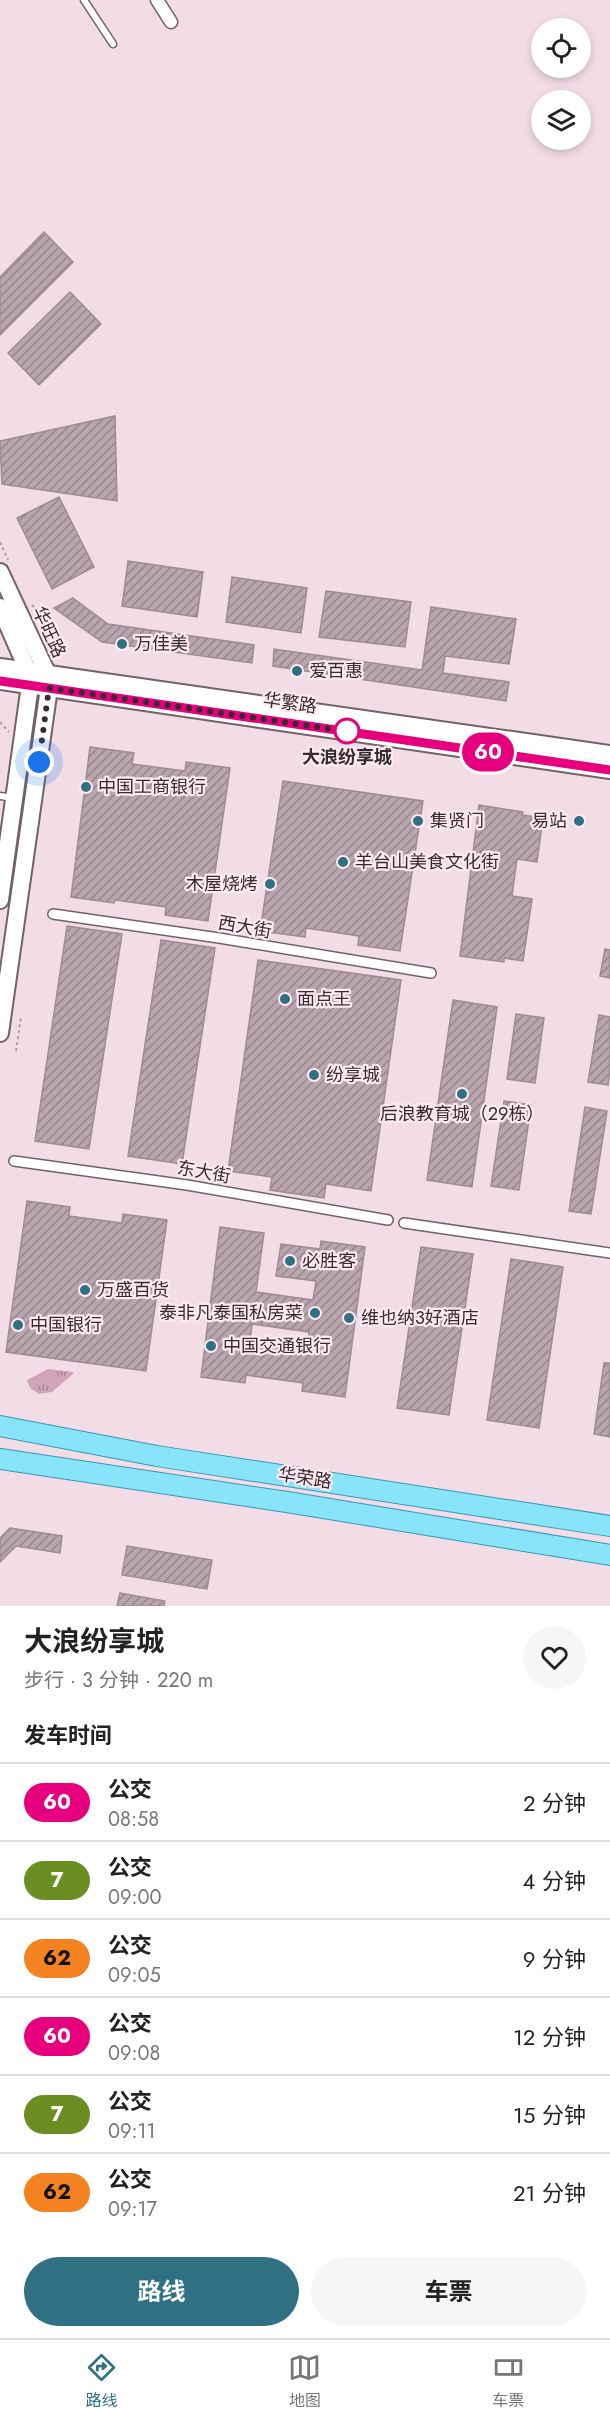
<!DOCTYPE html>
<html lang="zh">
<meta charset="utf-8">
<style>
body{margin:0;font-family:Jost,"Noto Sans SC",sans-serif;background:#f6f6f6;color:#222;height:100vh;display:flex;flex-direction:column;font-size:22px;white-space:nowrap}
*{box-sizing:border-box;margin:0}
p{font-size:20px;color:#767676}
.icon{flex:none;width:33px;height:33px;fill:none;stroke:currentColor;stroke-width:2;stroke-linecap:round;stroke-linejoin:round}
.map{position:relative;height:1606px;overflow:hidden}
.panel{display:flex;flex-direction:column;background:#fff;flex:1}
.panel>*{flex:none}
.badge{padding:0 12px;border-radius:20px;font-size:21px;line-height:39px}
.fabs{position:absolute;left:531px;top:18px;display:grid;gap:12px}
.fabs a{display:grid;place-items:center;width:60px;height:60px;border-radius:50%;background:#fff;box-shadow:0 3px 9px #0003;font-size:30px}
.you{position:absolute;width:30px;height:30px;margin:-15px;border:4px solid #fff;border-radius:50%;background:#1a73e8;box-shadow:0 0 0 9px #1a73e833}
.map>.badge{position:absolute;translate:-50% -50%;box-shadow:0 0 0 3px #fff}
h2{padding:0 24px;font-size:22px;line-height:54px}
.round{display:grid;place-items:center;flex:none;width:63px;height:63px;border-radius:32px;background:#f6f6f6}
.overview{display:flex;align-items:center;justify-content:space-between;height:102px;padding:0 24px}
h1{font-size:28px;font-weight:700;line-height:45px}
.cta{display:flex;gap:12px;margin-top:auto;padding:12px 24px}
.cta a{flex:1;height:69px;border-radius:36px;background:#2f7183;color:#fff;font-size:24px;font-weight:700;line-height:69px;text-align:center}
.cta a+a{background:#f6f6f6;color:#222}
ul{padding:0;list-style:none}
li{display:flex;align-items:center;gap:18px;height:78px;padding:0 24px;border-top:2px solid #e0e0e0}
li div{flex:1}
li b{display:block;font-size:22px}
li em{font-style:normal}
li .badge{min-width:66px;font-weight:700;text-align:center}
.tab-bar{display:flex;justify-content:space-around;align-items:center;height:84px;border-top:2px solid #e0e0e0;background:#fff;font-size:16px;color:#767676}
.tab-bar a{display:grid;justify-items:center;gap:3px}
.tab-bar .current{color:#2f7183}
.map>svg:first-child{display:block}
.grass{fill:url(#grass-tufts)}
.building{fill:url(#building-hatch);stroke:#9e8b94;stroke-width:1.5;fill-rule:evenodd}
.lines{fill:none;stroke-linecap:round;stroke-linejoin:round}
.service-casing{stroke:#726169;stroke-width:9}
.pedestrian-casing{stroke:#726169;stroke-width:12}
.minor-casing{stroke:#726169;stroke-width:15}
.secondary-casing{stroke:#726169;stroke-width:20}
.primary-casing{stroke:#3798b2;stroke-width:22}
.path{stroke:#ae9da5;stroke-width:2;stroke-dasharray:3 3;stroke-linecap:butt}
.service{stroke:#fff;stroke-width:6}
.pedestrian{stroke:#fff;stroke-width:9}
.minor{stroke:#fff;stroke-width:12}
.secondary{stroke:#fff;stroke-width:16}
.primary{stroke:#88e4fb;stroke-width:20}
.line-casing{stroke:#fff;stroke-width:14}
.line{stroke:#e6007e;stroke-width:9}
.walk{stroke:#342c30;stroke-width:6;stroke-dasharray:0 10.8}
.poi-dot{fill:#2f7183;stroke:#ffeaf4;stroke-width:2}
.stop-dot{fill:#fff;stroke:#e6007e;stroke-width:3}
.labels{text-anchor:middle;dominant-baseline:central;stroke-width:4.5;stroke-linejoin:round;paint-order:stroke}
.street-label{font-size:18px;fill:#342c30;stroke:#ffeaf4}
.poi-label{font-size:18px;fill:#342c30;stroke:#ffeaf4;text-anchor:start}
.stop-label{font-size:18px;font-weight:bold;fill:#342c30;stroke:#ffeaf4}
</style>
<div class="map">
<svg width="610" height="1606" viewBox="0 0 610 1606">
<defs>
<pattern id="grass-tufts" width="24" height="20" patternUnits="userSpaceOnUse" patternTransform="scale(1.5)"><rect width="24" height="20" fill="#d0a4b9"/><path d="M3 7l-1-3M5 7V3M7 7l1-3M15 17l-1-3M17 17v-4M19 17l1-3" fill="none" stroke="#aa8697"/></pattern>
<pattern id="building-hatch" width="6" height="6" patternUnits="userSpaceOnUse" patternTransform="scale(1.5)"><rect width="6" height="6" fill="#b8a5ae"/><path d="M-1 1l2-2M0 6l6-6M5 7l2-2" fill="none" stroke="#96878e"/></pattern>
</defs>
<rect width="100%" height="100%" fill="#f2dde7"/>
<path class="grass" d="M 48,1369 L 73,1372 L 73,1374 L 52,1392 L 39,1394 L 30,1388 L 27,1380 Z"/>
<g class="building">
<path d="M 44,232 L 73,262 L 0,335 L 0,277 Z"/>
<path d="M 70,292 L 101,324 L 39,385 L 8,353 Z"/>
<path d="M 115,416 L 117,501 L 2,484 L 0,441 Z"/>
<path d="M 59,497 L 94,567 L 52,589 L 17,518 Z"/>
<path d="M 128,561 L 203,572 L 197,617 L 122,606 Z"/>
<path d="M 232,577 L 307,588 L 301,633 L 226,622 Z"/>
<path d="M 326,591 L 411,602 L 405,647 L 319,637 Z"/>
<path d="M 73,598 L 108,624 L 254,645 L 252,663 L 102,642 L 54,608 Z"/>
<path d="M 431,607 L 516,619 L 509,664 L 445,656 L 443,673 L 509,682 L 506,701 L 273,666 L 274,649 L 422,670 Z"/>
<path d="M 90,747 L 134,753 L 132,764 L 185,771 L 186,762 L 230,768 L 208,921 L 165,915 L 166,907 L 115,900 L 114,903 L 71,897 Z"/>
<path d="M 283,781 L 423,801 L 400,951 L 358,945 L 359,936 L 306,928 L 305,937 L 260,931 Z"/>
<path d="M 479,805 L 523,812 L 522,815 L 543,818 L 537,862 L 517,859 L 512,896 L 532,899 L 523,961 L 504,958 L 504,962 L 460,956 Z"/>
<path d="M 67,926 L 122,934 L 89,1149 L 35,1141 Z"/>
<path d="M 161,940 L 215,948 L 182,1164 L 128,1156 Z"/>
<path d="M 605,949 L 610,950 L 610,978 L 600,976 Z"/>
<path d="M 258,960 L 401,980 L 371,1191 L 326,1184 L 324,1198 L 270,1190 L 272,1177 L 228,1171 Z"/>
<path d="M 453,1000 L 497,1007 L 472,1187 L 427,1180 Z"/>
<path d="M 516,1014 L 544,1018 L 535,1083 L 507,1079 Z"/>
<path d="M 599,1015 L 610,1017 L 610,1068 L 608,1085 L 588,1082 Z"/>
<path d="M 504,1101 L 531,1105 L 519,1190 L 491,1186 Z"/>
<path d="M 585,1107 L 607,1111 L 591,1214 L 569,1211 Z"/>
<path d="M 27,1201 L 70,1207 L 69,1216 L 122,1223 L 123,1214 L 167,1220 L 146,1371 L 6,1352 Z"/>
<path d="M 220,1227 L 264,1233 L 256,1292 L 313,1300 L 316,1281 L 276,1276 L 281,1244 L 320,1249 L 321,1241 L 365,1247 L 345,1397 L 302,1391 L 303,1383 L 246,1375 L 245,1383 L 201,1377 ZM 252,1324 L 309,1332 L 307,1351 L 250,1343 Z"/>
<path d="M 421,1247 L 473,1254 L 449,1415 L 397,1408 Z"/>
<path d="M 511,1259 L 563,1267 L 539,1428 L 487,1420 Z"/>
<path d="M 604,1363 L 610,1363 L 610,1437 L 594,1434 Z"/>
<path d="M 10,1528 L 62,1536 L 60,1553 L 16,1546 L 0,1562 L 0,1538 Z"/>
<path d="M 127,1546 L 212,1560 L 207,1589 L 122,1575 Z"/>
<path d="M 120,1593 L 165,1601 L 164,1606 L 117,1606 Z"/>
</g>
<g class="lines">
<g class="service-casing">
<g id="service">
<path d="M 84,0 L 113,44"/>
<path d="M 0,796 L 14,798"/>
</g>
</g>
<g class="pedestrian-casing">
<g id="pedestrian">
<path d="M 53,914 L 219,938 L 431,973"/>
<path d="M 14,1161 L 187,1185 L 388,1220"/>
<path d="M 404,1223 L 610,1253"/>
</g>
</g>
<g class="minor-casing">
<path id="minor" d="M 157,0 L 171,22"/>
</g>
<g class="secondary-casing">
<g id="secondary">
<path d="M 0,572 L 47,673 L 49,688 L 0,1033"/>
<path d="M 0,607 L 28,671 L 30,685 L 0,900"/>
<path d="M 0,667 L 610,754"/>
<path d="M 0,681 L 610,770"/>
</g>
</g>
<g class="primary-casing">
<g id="primary">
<path d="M 0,1426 L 157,1456 L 610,1526"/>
<path d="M 0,1459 L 287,1502 L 610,1555"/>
</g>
</g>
<g class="path">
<path d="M 0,542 L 8,560"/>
<path d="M 32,605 L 51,625"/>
<path d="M 0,722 L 9,732"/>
<path d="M 16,1051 L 21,1017"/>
</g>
<use href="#service" class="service"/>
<use href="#pedestrian" class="pedestrian"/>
<use href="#minor" class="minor"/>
<use href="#secondary" class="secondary"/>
<use href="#primary" class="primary"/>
</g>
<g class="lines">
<g class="line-casing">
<path id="line" d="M 0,681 L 610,770"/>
</g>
<use href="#line" class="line"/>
<path class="walk" d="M 39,762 L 49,688 L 352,732 L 347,731"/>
</g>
<g class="poi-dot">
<circle cx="122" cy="644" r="6"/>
<circle cx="297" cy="671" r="6"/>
<circle cx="86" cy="787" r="6"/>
<circle cx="418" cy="821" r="6"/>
<circle cx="579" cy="821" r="6"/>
<circle cx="343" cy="862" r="6"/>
<circle cx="270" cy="884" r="6"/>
<circle cx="285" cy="999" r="6"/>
<circle cx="314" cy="1075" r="6"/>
<circle cx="462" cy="1094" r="6"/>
<circle cx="290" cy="1261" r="6"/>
<circle cx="85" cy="1290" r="6"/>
<circle cx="315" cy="1313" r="6"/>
<circle cx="349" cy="1318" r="6"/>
<circle cx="18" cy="1325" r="6"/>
<circle cx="211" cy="1346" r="6"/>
</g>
<circle class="stop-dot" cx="347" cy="731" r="12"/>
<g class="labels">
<g class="street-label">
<text transform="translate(49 632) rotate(65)">华旺路</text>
<text transform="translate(290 703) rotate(8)">华繁路</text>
<text transform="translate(245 927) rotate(10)">西大街</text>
<text transform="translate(204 1172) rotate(10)">东大街</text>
<text transform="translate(305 1478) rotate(9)">华荣路</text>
</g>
<g class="poi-label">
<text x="134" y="644">万佳美</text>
<text x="309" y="671">爱百惠</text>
<text x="98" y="787">中国工商银行</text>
<text x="430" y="821">集贤门</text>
<text x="567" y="821" text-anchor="end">易站</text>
<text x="355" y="862">羊台山美食文化街</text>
<text x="258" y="884" text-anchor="end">木屋烧烤</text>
<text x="297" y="999">面点王</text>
<text x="326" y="1075">纷享城</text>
<text x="462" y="1114" text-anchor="middle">后浪教育城（29栋）</text>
<text x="302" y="1261">必胜客</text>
<text x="97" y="1290">万盛百货</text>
<text x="303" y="1313" text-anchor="end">泰非凡泰国私房菜</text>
<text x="361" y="1318">维也纳3好酒店</text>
<text x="30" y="1325">中国银行</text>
<text x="223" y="1346">中国交通银行</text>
</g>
<g class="stop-label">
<text x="347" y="757">大浪纷享城</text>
</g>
</g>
</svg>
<div class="fabs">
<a><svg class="icon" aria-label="locate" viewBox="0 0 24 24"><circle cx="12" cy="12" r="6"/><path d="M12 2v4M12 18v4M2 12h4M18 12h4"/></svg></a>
<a><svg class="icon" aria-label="layers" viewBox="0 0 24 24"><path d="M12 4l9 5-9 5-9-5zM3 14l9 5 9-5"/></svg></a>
</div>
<div class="you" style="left:39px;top:762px"></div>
<b class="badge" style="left:488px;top:752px;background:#e6007e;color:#fff">60</b>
</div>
<section class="panel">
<div class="overview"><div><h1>大浪纷享城</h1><p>步行 · 3 分钟 · 220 m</p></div><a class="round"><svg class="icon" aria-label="heart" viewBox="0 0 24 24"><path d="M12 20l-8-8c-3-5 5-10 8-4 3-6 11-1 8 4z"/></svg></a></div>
<h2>发车时间</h2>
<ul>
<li><span class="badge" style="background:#e6007e;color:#fff">60</span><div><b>公交</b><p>08:58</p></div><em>2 分钟</em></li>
<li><span class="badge" style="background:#6b8e23;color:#fff">7</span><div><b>公交</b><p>09:00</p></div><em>4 分钟</em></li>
<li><span class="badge" style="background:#f58220;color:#111">62</span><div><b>公交</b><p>09:05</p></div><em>9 分钟</em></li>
<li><span class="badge" style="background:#e6007e;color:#fff">60</span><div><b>公交</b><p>09:08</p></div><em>12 分钟</em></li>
<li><span class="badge" style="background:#6b8e23;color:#fff">7</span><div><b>公交</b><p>09:11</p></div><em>15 分钟</em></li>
<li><span class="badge" style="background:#f58220;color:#111">62</span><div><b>公交</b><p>09:17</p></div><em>21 分钟</em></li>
</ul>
<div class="cta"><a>路线</a><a>车票</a></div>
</section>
<nav class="tab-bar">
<a class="current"><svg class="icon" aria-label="directions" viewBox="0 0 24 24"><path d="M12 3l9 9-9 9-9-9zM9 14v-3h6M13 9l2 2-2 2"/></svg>路线</a>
<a><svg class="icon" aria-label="map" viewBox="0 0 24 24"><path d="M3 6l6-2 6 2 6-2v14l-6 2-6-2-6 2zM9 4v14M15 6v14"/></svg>地图</a>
<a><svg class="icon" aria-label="tickets" viewBox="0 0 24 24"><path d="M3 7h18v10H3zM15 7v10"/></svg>车票</a>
</nav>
